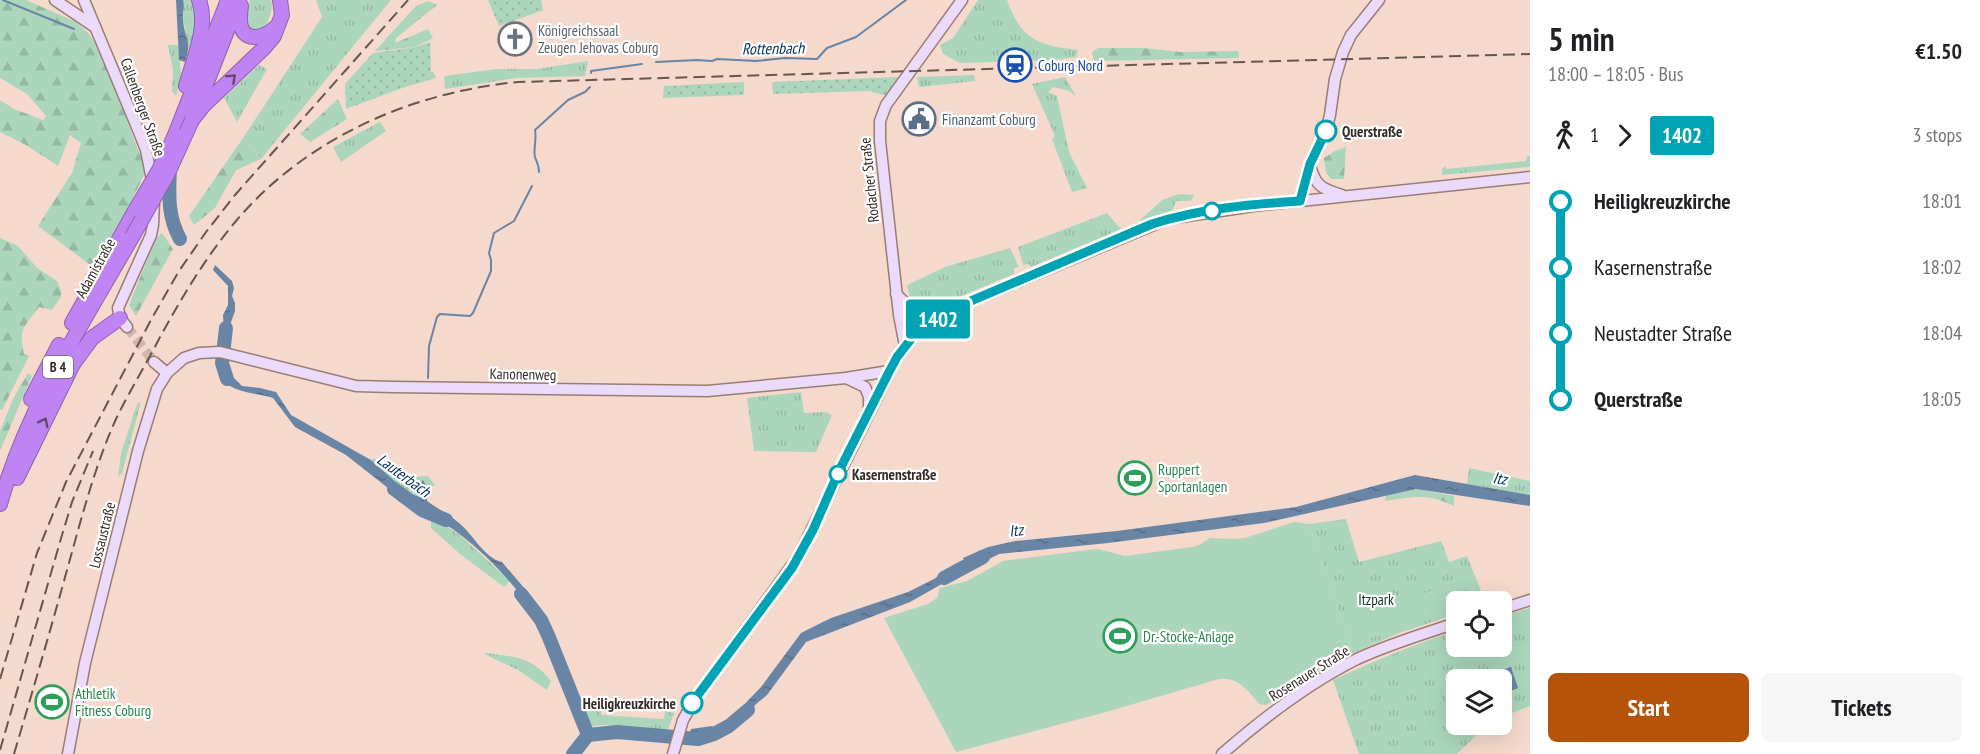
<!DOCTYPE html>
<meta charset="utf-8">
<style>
body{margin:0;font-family:"PT Sans Narrow",sans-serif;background:#f6f6f6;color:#202124;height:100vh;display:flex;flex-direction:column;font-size:22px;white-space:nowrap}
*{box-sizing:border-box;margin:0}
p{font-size:20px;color:#757577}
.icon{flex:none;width:33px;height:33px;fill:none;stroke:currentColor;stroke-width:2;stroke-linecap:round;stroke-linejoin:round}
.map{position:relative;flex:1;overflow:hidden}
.sheet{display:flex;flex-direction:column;background:#fff;width:450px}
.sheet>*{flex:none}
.badge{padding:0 12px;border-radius:4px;font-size:21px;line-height:39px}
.tools{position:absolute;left:1446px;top:591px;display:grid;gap:12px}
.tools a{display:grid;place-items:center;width:66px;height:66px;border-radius:9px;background:#fff;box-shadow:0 6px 24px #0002;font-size:30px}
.map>.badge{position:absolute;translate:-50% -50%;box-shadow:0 0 0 3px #fff}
.legs{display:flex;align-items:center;gap:9px;height:66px;padding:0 18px;font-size:20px}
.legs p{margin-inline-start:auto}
.head{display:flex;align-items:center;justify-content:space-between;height:102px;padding:0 18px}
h1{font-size:33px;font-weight:800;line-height:45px}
.cta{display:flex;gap:12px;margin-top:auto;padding:12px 18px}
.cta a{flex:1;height:69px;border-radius:9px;background:#b45309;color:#fff;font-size:24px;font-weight:800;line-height:69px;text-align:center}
.cta a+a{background:#f6f6f6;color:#202124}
ul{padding:0 18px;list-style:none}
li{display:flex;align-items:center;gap:21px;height:66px;font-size:22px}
li i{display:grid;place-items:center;width:9px;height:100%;margin:0 8px;background:currentColor}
li i::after{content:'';width:15px;height:15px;margin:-8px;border:4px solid;border-radius:50%;background:#fff}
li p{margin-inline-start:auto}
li:first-child i{background:linear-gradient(#0000 50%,currentColor 0)}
li:last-child i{background:linear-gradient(currentColor 50%,#0000 0)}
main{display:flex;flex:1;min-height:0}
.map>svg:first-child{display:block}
.grass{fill:url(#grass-tufts)}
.forest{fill:url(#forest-firs)}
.garden{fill:url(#garden-dots)}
.pitch{fill:#abd6bc}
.water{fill:url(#water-ripples)}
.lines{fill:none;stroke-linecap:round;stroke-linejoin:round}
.stream{stroke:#6985a5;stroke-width:2}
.river{stroke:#6985a5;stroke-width:14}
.secondary-tunnel{stroke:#cfb6ab;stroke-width:10;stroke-dasharray:10 5;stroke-linecap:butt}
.secondary-casing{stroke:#987e73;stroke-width:13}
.highway-casing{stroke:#8f64ab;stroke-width:16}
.secondary{stroke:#ecdafb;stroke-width:10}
.highway{stroke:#bf83f3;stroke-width:14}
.rail{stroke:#66564f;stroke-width:2;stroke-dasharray:12 6;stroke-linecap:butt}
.highway-bridge-casing{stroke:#8f64ab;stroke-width:16;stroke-linecap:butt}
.highway-bridge{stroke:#bf83f3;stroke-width:14}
.oneway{stroke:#65496d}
.line-1-casing{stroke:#fff;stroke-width:14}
.line-1{stroke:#00a3b4;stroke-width:9}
.stop-1-dot{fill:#fff;stroke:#00a3b4;stroke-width:3}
.labels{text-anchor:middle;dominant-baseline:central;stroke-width:4.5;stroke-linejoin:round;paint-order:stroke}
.shield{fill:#fff;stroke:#726a66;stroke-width:1.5}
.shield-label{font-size:14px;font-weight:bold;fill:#352a25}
.worship-label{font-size:15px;fill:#5b616d;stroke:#fff;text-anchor:start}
.transit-label{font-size:15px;fill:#164399;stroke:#fff;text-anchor:start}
.street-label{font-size:15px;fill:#352a25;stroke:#fff}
.service-label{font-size:15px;fill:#4e5e75;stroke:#fff;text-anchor:start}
.stop-label{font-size:15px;font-weight:bold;fill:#352a25;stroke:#fff;text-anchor:start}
.leisure-label{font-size:15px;fill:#27864d;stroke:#fff;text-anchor:start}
.park-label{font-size:15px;fill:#103421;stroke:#fff}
.water-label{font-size:16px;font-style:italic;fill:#093661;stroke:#fff}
</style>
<main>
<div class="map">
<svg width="1530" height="754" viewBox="0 0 1530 754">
<defs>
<pattern id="grass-tufts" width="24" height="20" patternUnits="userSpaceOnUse" patternTransform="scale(1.5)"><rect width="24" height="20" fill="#abd6bc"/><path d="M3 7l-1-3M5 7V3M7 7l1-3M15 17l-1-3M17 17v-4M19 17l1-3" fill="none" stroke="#94b8a1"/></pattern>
<pattern id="forest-firs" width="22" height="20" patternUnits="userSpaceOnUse" patternTransform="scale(1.5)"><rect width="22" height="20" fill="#abd6bc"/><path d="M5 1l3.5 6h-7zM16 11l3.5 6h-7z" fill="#94b8a1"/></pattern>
<pattern id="garden-dots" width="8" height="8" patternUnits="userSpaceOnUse" patternTransform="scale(1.5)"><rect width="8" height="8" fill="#abd6bc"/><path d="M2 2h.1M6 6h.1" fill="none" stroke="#94b8a1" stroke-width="1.8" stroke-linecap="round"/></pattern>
<pattern id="water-ripples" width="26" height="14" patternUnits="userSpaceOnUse" patternTransform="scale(1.5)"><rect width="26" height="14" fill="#6985a5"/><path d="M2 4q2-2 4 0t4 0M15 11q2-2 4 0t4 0" fill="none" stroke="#576d86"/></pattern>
</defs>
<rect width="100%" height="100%" fill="#f5d9cc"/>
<g class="grass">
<path d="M 183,0 L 194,0 L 199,19 L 193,46 L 189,50 L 183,19 Z"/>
<path d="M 250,0 L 271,0 C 274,11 268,21 263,30 L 252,30 L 246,26 L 244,16 Z"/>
<path d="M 316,0 L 391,0 L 261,159 L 243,138 L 322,17 Z"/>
<path d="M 978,0 L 1007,0 C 1021,40 1038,45 1078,50 L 1076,57 L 1053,60 L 960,63 L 943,54 L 940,45 L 953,38 Z"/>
<path d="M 168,45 L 178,45 L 181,75 L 176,96 L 172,91 L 173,70 Z"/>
<path d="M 588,61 L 585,76 L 516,78 L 445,89 L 444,76 L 496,69 L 537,69 Z"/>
<path d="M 259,65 L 267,69 L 237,122 L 224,98 Z"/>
<path d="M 974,75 L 975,81 L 919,87 L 917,77 Z"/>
<path d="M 1065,77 L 1076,96 L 1069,91 L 1053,87 L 1048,92 L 1057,96 L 1069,152 L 1087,188 L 1072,192 L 1052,139 L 1055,136 L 1032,84 Z"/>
<path d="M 380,122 L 386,131 L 341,162 L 333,147 Z"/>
<path d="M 1527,156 L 1530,156 L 1530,167 L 1442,175 L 1442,169 L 1446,166 L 1446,169 L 1526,161 Z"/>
<path d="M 1179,194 L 1194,195 L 1191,201 L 1176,201 L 1173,210 L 1138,222 L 1162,200 Z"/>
<path d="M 1107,213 L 1121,229 L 1031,267 L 1029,264 L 1023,265 L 1018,247 Z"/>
<path d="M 1010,248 L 1019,267 L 1014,268 L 1014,274 L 949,301 L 926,307 L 910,298 L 907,285 L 945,267 Z"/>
<path d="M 801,392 L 804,413 L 826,412 L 832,415 L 816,452 L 754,451 L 747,398 Z"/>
<path d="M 141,402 L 122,473 L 118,477 L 121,453 L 137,404 Z"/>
<path d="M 374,458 L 394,477 L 428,476 L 435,485 L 428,489 L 424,481 L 426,496 L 423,499 L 408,493 L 371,461 Z"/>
<path d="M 1469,468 L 1530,481 L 1530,495 L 1467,484 Z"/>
<path d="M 431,516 L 460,535 L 510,581 L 504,587 L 460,554 L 431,528 Z"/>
<path d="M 1346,519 L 1359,562 L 1441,541 L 1449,562 L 1467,556 L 1485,601 L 1456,602 L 1456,614 L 1399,633 L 1353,653 L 1309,524 Z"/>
<path d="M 1530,608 L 1530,706 L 1502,717 L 1502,680 L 1456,680 L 1456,724 L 1487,725 L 1457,754 L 1359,754 L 1333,680 C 1374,661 1414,644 1456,631 L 1456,646 L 1502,646 L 1502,616 Z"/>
<path d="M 485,653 C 515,657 532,656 551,681 L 547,690 L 518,670 L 486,655 Z"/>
<path d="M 580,705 L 588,711 L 594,707 L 601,708 L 601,715 L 664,719 L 665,711 L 674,713 L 668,730 L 604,725 L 588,727 Z"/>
</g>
<g class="forest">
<path d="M 0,0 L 26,0 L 76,22 L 91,36 L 107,67 L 146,171 L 102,262 L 89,264 L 38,226 L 72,173 L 81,143 L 70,135 L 58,166 L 26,145 L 0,132 L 0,100 L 14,109 L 43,120 L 46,116 L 27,94 L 0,78 Z"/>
<path d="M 428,1 L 437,5 L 396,38 L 395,43 L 428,29 L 433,38 L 415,47 L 375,51 L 416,6 Z"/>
<path d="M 1098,48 L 1144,48 L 1180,52 L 1238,51 L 1239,58 L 1094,61 L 1092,52 Z"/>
<path d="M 338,99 L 347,119 L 310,142 L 300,134 Z"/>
<path d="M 243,138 L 261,159 L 236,170 L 215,208 L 194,225 L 189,216 Z"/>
<path d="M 1346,147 L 1344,179 L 1331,179 L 1326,173 L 1324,158 L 1335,151 Z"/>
<path d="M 162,233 L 173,249 L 136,316 L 129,305 L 155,240 Z"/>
<path d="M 0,238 L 18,246 L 37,268 L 57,281 L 61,290 L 61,297 L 52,310 L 39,307 C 25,327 18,327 24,354 L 29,356 L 2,410 L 0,409 Z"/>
<path d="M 28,373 L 32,376 L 0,451 L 0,431 L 14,397 Z"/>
<path d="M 1416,489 L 1454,496 L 1454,506 C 1427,493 1414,497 1385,501 L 1386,494 Z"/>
</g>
<g class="garden">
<path d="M 488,0 L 541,0 L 543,10 L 499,26 Z"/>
<path d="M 430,42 L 431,72 L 433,72 L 436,78 L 405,87 L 346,109 L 345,84 L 373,53 L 415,47 Z"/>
<path d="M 900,77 L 887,96 L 869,91 L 773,94 L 772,82 Z"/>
<path d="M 744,82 L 744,95 L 663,98 L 664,86 Z"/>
</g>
<g class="pitch">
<path d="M 1294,522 L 1309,524 L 1353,653 L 1266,705 L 1259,704 C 1248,690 1238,677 1219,679 L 1106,712 L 956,752 L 884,618 L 928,604 L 937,598 L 940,588 L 967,581 L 1003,561 L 1088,550 L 1098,549 L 1125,556 L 1192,547 L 1199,545 L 1210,538 L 1234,539 L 1245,538 Z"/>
<path d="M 1355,580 L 1364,610 L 1349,614 L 1339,585 Z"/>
<path d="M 1452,584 L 1456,598 L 1459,597 L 1461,601 L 1456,602 L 1456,605 L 1369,639 L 1361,646 L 1355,636 L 1349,620 L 1366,614 L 1372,631 L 1376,629 L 1370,611 Z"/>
</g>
<g class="water">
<path d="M 176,0 L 183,0 C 185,7 182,12 183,19 C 184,39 193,40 185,62 L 179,60 Z"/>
<path d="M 215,265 L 232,281 L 234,288 L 232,296 L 235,303 L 235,311 L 230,325 L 228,346 L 221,344 L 224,332 L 223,315 L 228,305 L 228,286 L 213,270 Z"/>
<path d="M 222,362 L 228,362 L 229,373 L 242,386 L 260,388 L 276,392 L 291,415 L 371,460 L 408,493 L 423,498 L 426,496 L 425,491 L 422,489 L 421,482 L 423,480 L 428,489 L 427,501 C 437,508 449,515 459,523 C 473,534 484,558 502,562 L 525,589 L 535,606 L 532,610 C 507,575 470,536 431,516 L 432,513 L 423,504 L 402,499 L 346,455 L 295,427 L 273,398 C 259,393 227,393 222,376 C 221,372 222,366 222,362 Z"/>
<path d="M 1415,475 L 1530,495 L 1530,506 L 1416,489 L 1264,523 L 1108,543 L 999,554 L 969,569 L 963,558 L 988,547 L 1015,541 L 1117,531 L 1296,507 Z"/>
<path d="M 957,563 L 963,572 L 910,602 L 806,642 L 767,695 L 755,705 L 748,719 L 738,724 L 734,715 L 761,687 L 801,633 L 831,618 L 908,592 L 934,579 Z"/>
<path d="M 1511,667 L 1518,688 L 1502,694 L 1502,680 L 1475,679 Z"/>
<path d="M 712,726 L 721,736 L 705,744 L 687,745 L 691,729 Z"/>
</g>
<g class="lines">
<g class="stream">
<path d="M 3,0 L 74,29"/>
<path d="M 656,62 L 697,60 L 712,61 L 717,59 L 756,61 L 785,58 L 817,59 L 827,48 L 856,37 L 906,0"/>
<path d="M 591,73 L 591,71 L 642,64"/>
<path d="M 539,172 C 539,165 537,163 535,157 C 533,150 537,139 535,130 L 568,100 L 585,92 L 590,87"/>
<path d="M 428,378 L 429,346 L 437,317 L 440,314 L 470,316 L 473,313 L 491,271 L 491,260 L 489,253 L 494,233 L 514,221 L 532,186"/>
</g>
<g class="river">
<path d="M 170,167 C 169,193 167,216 180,239"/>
<path d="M 226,328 L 222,363 L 227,379"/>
<path d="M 394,489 L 422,510 L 446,520"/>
<path d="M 944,578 L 983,557"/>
<path d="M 521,594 L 541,620 L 548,635 L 588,735"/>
<path d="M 573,754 L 588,735 L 617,732 L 698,739 L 714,734 L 729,726 L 748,710"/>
</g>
<path class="secondary-tunnel" d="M 127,327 L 154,362"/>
<g class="secondary-casing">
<g id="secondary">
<path d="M 55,0 L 95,27"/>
<path d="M 84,0 L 139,132 L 146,150 L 153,185"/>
<path d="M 1310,165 C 1315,186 1322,189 1342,195"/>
<path d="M 1300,201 L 1310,164 L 1326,131 L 1330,115 L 1335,79 L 1343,52 L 1351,35 L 1379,0"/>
<path d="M 896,294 C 914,313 924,313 949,309"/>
<path d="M 127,327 L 120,318 L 118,308 L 151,235 L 153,225 L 154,200"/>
<path d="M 905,346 L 899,315 L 880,141 L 880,121 L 886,105 L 962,0"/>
<path d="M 154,362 L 167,373"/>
<path d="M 846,378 L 865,387 L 869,397 L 869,409"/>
<path d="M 1502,609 L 1530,600"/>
<path d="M 68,754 L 85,663 L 138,451 L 157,389 L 167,373 L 184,358 L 199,353 L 220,352 L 356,386 L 394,387 L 707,391 L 846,378 L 889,371"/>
<path d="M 673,754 L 683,720 L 692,704 L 798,557 L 897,357 L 914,335 L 952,309 L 1168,219 L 1253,206 L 1530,177"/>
<path d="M 1222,754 C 1263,718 1309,683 1357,659 C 1389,644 1423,634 1456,623"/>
</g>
</g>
<g class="highway-casing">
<g id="highway">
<path d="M 241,6 C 240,13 239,20 241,27 C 247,44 266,36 275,28"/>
<path d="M 186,86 C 193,60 209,27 199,0"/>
<path d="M 196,110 L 239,0"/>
<path d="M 192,120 L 203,106 L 263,49 L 274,36 L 282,15 L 280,0"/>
<path d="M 175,135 L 228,0"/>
<path d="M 72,323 L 136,209"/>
<path d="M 31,399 L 59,345"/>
<path d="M 17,478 L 73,364 L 92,338 L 120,318"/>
<path d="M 0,504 C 27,408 83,323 132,237"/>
</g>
</g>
<use href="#secondary" class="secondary"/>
<use href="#highway" class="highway"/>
<g class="rail">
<path d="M 0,679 L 37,553 L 66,482 L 152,318 L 179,271 L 206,232 L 235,195 L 408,0"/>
<path d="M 0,750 L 62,535 L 72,502 L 93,451"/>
<path d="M 14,754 C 32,693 50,632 67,570 C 81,520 94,468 116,419 C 129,392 145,366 159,339 C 182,297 205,258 236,221 C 306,138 412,92 518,82 L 1530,54"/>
</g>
<g class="highway-bridge-casing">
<g id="highway-bridge">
<path d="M 136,209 L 159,170 L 175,135"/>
<path d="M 132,237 L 168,173 L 192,120"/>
</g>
</g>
<use href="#highway-bridge" class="highway-bridge"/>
</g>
<defs><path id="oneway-chevron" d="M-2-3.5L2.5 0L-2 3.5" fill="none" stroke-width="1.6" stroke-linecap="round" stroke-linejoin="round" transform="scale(1.5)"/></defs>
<g class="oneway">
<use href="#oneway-chevron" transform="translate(232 78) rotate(-43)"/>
<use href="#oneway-chevron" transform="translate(44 422) rotate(-63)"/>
</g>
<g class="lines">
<g class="line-1-casing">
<path id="line-1" d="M 692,703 L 792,568 L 813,530 L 839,471 L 889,372 L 897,357 L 915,334 L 952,309 L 1152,224 C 1199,209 1251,204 1300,201 L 1310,164 L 1326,131"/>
</g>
<use href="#line-1" class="line-1"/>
</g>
<defs>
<g id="church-ring" transform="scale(1.725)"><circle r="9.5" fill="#fff" stroke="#6b7280" stroke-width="1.5"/><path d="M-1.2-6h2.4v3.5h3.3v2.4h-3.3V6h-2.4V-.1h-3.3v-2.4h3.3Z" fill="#6b7280"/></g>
<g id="station-ring" transform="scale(1.725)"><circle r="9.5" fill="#fff" stroke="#1a4fb4" stroke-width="1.5"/><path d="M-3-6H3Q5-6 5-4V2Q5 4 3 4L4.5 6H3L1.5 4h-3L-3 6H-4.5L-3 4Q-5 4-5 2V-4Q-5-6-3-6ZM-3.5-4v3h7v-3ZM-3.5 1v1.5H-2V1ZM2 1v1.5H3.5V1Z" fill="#1a4fb4"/></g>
<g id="civic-ring" transform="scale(1.725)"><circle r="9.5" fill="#fff" stroke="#5c6f8a" stroke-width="1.5"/><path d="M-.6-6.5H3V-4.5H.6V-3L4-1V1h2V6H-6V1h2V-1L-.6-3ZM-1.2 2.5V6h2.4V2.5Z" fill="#5c6f8a"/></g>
<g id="stadium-ring" transform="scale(1.725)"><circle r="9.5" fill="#fff" stroke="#2e9e5b" stroke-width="1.5"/><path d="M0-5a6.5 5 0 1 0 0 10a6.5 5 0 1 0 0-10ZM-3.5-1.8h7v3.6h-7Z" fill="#2e9e5b"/></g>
</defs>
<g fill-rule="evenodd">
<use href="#church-ring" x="515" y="39"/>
<use href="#station-ring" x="1015" y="65"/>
<use href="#civic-ring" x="919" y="119"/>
<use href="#stadium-ring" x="1135" y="478"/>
<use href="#stadium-ring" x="1120" y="636"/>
<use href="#stadium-ring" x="52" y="702"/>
</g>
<g class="stop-1-dot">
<circle cx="1326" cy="131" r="10"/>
<circle cx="1212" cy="211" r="8"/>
<circle cx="838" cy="474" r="8"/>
<circle cx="692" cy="703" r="10"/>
</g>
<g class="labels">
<rect class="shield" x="43" y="356" width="30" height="22" rx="4.5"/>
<g class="shield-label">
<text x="58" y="367">B 4</text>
</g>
<g class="worship-label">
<text x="538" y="30">Königreichssaal<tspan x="538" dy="17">Zeugen Jehovas Coburg</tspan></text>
</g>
<g class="transit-label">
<text x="1038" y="65">Coburg Nord</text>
</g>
<g class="street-label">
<text transform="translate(143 107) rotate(70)">Callenberger Straße</text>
<text transform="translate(869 180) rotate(-96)">Rodacher Straße</text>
<text transform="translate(95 268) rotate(-61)">Adamistraße</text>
<text transform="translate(523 374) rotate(1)">Kanonenweg</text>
<text transform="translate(102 535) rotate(-76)">Lossaustraße</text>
<text transform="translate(1309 673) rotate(-32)">Rosenauer Straße</text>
</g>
<g class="service-label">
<text x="942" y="119">Finanzamt Coburg</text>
</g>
<g class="stop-label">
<text x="1342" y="131">Querstraße</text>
<text x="852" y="474">Kasernenstraße</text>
<text x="676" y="703" text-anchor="end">Heiligkreuzkirche</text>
</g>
<g class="leisure-label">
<text x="1158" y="469">Ruppert<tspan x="1158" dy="17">Sportanlagen</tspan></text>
<text x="1143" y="636">Dr.-Stocke-Anlage</text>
<text x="75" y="693">Athletik<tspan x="75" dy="17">Fitness Coburg</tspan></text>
</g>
<g class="park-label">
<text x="1376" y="599">Itzpark</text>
</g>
<g class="water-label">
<text transform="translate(773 48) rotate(-1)">Rottenbach</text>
<text transform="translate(404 475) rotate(36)">Lauterbach</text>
<text transform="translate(1500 478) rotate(9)">Itz</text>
<text transform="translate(1016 530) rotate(-7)">Itz</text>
</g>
</g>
</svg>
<div class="tools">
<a><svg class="icon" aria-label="locate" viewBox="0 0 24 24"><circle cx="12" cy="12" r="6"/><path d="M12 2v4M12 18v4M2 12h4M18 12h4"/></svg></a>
<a><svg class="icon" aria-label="layers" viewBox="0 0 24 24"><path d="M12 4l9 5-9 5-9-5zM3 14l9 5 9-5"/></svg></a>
</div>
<b class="badge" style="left:938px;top:319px;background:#00a3b4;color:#fff">1402</b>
</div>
<section class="sheet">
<div class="head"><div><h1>5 min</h1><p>18:00 – 18:05 · Bus</p></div><b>€1.50</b></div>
<div class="legs"><svg class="icon" aria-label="walk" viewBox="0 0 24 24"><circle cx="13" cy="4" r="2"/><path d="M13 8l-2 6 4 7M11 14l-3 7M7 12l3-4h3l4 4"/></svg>1<svg class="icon" aria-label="forward" viewBox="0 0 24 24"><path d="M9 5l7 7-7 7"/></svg><b class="badge" style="background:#00a3b4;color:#fff">1402</b><p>3 stops</p></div>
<ul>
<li><i style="color:#00a3b4"></i><b>Heiligkreuzkirche</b><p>18:01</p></li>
<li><i style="color:#00a3b4"></i><span>Kasernenstraße</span><p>18:02</p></li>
<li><i style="color:#00a3b4"></i><span>Neustadter Straße</span><p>18:04</p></li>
<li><i style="color:#00a3b4"></i><b>Querstraße</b><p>18:05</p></li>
</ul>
<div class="cta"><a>Start</a><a>Tickets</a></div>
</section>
</main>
